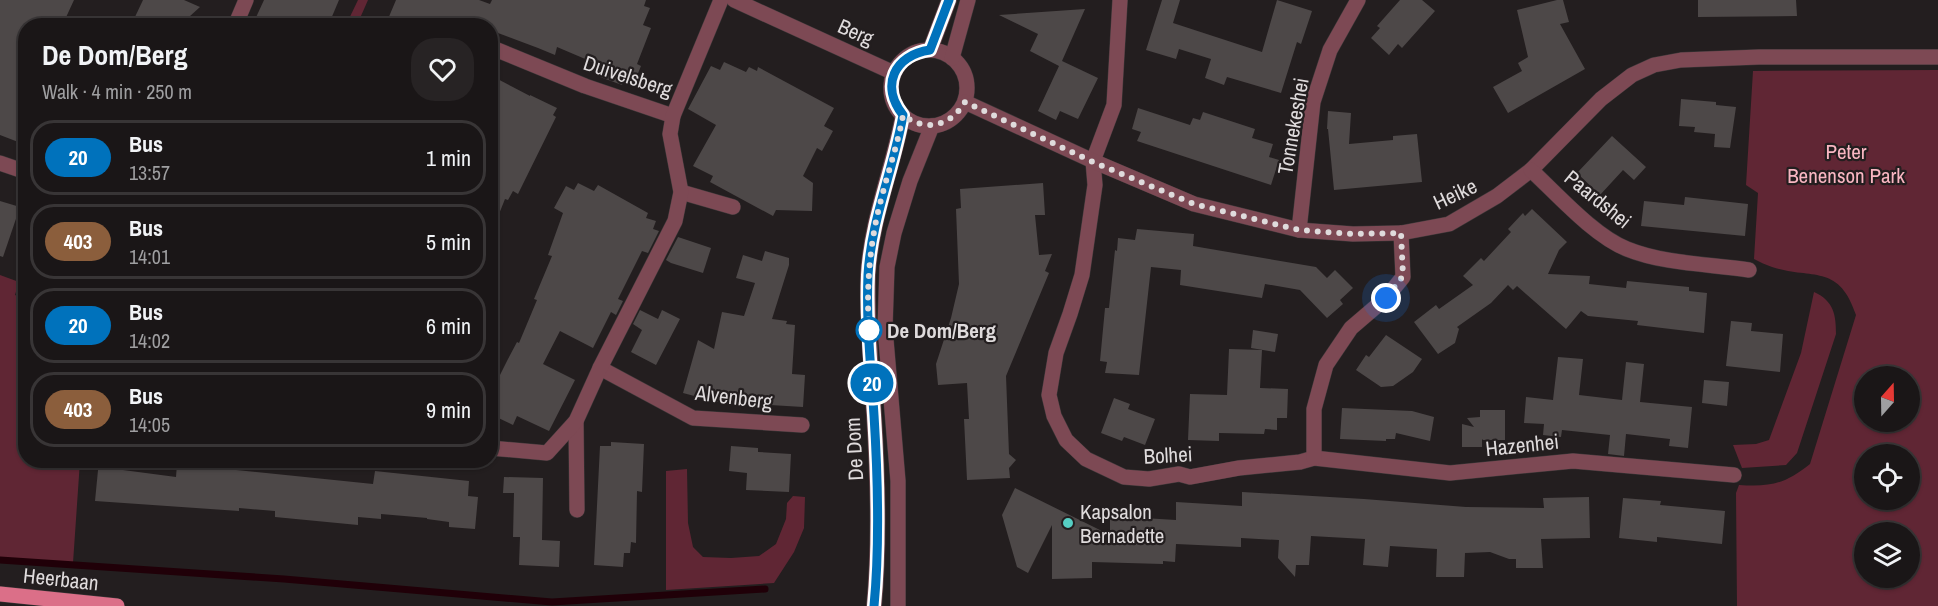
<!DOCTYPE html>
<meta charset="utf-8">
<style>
body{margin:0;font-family:"Archivo Narrow",sans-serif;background:#272324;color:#f1f3f6;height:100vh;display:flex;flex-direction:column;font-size:22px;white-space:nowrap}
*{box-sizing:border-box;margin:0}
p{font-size:20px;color:#9f9fa1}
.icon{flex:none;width:33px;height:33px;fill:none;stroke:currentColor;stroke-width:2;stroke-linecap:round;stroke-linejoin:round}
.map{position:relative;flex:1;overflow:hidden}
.details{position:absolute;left:18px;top:18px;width:480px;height:450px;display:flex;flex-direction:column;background:#1a1617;border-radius:24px;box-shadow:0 2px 4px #0004,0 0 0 2px #383536}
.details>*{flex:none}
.badge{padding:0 12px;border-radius:20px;font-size:21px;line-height:39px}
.needle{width:39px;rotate:20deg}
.controls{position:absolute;left:1854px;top:366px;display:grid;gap:12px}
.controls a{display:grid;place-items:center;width:66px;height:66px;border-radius:50%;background:#1a1617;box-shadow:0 2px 4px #0004,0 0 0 2px #383536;font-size:30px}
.you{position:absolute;width:30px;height:30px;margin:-15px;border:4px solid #fff;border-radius:50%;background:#1a73e8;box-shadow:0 0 0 9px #1a73e833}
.map>.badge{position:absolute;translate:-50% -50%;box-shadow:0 0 0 3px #fff}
.round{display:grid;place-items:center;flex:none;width:63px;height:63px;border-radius:24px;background:#272324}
.head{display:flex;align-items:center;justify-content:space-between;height:102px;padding:0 24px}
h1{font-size:28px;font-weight:800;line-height:45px}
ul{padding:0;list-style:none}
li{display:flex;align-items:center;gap:18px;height:75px;margin:0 12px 9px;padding:0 12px;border:3px solid #383536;border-radius:24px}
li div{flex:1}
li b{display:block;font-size:22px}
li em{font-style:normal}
li .badge{min-width:66px;font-weight:700;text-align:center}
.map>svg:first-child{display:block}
.green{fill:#602634;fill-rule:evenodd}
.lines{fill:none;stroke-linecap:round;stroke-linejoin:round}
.stream{stroke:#200008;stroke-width:7}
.building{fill:#4d4848}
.minor-casing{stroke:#3d3839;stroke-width:16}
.major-casing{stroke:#3d3839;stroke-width:16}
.minor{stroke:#7d4954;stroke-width:15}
.major{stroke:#db6f88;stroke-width:15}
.line-casing{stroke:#fff;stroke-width:14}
.line{stroke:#0072bc;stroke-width:9}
.walk{stroke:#dfdbdc;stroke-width:6;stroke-dasharray:0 10.8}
.stop-dot{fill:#fff;stroke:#0072bc;stroke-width:3}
.poi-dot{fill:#56cec3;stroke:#231e1f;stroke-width:2}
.labels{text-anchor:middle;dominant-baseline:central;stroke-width:4.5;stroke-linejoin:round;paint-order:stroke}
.street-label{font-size:21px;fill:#dfdbdc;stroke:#231e1f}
.park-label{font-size:21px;fill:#f9b6c2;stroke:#231e1f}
.stop-label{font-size:21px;font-weight:bold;fill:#dfdbdc;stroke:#231e1f;text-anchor:start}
.poi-label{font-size:21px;fill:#dfdbdc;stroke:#231e1f;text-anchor:start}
</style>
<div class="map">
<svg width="1938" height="606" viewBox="0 0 1938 606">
<rect width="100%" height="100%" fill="#231e1f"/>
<g class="green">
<path d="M 358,0 L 368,0 L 357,25 L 346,25 Z"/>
<path d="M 1938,70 L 1938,606 L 1737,606 L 1736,493 L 1739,485 C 1771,487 1785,484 1810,464 L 1856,315 C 1839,263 1812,280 1772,267 C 1766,265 1760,262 1754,259 L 1758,193 L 1746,185 L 1753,71 ZM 1864,376 L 1910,376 L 1910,422 L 1864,422 ZM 1864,454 L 1910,454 L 1910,500 L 1864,500 ZM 1910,532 L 1910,578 L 1864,578 L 1864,532 Z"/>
<path d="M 0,275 L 19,282 L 15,295 L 25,299 L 26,460 L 80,461 L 73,563 L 0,558 Z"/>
<path d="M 1814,292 C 1834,301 1836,315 1836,334 L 1797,453 L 1786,465 L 1742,468 L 1733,445 L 1756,444 L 1769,440 L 1801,353 Z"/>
<path d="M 687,469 L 688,523 L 693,547 L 703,557 L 731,558 L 759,556 L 776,544 L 786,519 L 787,503 L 793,496 L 805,497 L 804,528 L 794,552 L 774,583 L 666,590 L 666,471 Z"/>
</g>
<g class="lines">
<path class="stream" d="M 0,560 L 284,579 L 552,602 L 765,589"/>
</g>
<g class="building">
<path d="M 0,0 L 74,0 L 62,26 L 26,26 L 26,145 L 0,135 Z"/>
<path d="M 143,0 L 184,0 L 200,7 L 179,26 L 147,26 L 134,19 Z"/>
<path d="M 264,0 L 339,0 L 328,26 L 252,26 Z"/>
<path d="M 396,0 L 479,0 L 490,4 L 492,0 L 646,0 L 644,6 L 650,8 L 643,25 L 651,28 L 637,64 L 641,66 L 634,83 L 624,79 L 622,85 L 600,77 L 604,67 L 557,47 L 555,55 L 538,48 L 490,30 L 490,26 L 404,26 L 388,19 Z"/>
<path d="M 1162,0 L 1180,0 L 1173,23 L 1262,52 L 1277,0 L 1312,11 L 1301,44 L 1297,42 L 1281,93 L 1227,77 L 1224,85 L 1205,78 L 1211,59 L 1179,49 L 1176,59 L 1146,50 Z"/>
<path d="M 1400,0 L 1422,0 L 1435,11 L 1402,48 L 1398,44 L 1389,55 L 1371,38 L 1380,28 L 1377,26 Z"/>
<path d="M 1557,0 L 1563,0 L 1569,22 L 1560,24 L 1585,69 L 1508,113 L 1493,87 L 1522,71 L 1518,63 L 1528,57 L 1517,10 Z"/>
<path d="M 1698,0 L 1796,0 L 1797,16 L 1698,17 Z"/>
<path d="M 1085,9 L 1062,61 L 1098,78 L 1078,119 L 1060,111 L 1056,120 L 1038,111 L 1059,66 L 1030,51 L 1038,34 L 999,15 Z"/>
<path d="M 724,62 L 746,72 L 749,67 L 757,71 L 758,67 L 834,108 L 824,126 L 833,131 L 822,151 L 817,148 L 803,176 L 813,183 L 812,211 L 776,210 L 773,216 L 710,182 L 713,176 L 693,166 L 716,125 L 688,109 L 711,66 L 720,70 Z"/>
<path d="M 490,75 L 530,96 L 530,95 L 557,108 L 553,115 L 556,117 L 518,194 L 513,191 L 508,200 L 505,199 L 491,234 Z"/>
<path d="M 1681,99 L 1716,102 L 1716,105 L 1736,107 L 1730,148 L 1714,147 L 1715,134 L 1694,132 L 1695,127 L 1679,126 Z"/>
<path d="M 1138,108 L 1190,125 L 1193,118 L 1200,120 L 1203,112 L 1255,129 L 1252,138 L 1273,144 L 1269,157 L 1279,160 L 1271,185 L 1137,141 L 1141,132 L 1132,129 Z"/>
<path d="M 1328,111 L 1351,113 L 1349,144 L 1393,140 L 1393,136 L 1417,134 L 1422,182 L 1334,190 L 1328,129 L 1327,129 Z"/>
<path d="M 1612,136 L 1646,167 L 1634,180 L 1623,170 L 1600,195 L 1577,173 Z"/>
<path d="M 578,183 L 594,191 L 598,185 L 648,213 L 646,218 L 656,221 L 653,229 L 659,231 L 648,253 L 642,251 L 618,299 L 623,301 L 616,315 L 611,312 L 593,348 L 560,331 L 543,364 L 575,380 L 549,431 L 517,416 L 513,425 L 490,414 L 490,395 L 508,359 L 517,342 L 519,343 L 537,300 L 534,299 L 552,256 L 548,255 L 563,213 L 554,208 L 566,186 L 574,190 Z"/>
<path d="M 1043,183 L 1045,215 L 1035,215 L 1039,255 L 1052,254 L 1045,271 L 1049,273 L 1006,376 L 1009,454 L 1016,460 L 1009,468 L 1010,478 L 967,480 L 964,419 L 969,419 L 967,383 L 938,385 L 936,364 L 951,318 L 959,284 L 956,209 L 961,208 L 960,189 Z"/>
<path d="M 1685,197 L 1748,204 L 1745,236 L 1641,226 L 1644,201 L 1684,205 Z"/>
<path d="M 0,201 L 20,207 L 3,257 L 0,256 Z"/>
<path d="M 1532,209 L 1567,242 L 1559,250 L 1548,274 L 1590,276 L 1589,284 L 1626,288 L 1627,281 L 1689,287 L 1689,291 L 1707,293 L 1704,333 L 1637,325 L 1638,321 L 1588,316 L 1581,311 L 1566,329 L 1517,286 L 1513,290 L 1508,285 L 1491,303 L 1457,327 L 1459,329 L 1455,343 L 1438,354 L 1414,322 L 1436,305 L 1439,309 L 1473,285 L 1463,276 L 1481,258 L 1484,261 L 1511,232 L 1508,229 L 1523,213 L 1525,216 Z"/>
<path d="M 1137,229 L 1194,234 L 1193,246 L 1316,267 L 1327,278 L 1335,270 L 1353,288 L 1340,300 L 1343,304 L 1327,318 L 1300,290 L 1265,284 L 1262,298 L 1180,285 L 1181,270 L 1151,267 L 1139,375 L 1105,373 L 1107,362 L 1100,361 L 1105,308 L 1109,308 L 1115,250 L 1117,251 L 1118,238 L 1135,240 Z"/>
<path d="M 678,237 L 711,248 L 703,273 L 671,263 L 666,260 Z"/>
<path d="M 765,251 L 789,258 L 789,265 L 772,319 L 787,321 L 786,324 L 795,325 L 792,374 L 805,375 L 803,407 L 717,402 L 683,393 L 698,340 L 714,349 L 722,312 L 744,316 L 755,283 L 736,278 L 743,255 L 762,261 Z"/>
<path d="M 640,310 L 658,319 L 662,310 L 680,319 L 656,365 L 631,352 L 642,330 L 633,324 Z"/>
<path d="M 1731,321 L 1752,323 L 1751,331 L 1783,334 L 1780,372 L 1726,366 Z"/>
<path d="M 1253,330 L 1278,334 L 1275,352 L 1251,348 Z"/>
<path d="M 1386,335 L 1422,359 L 1413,372 L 1393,386 L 1381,387 L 1356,370 L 1366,355 L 1369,357 Z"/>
<path d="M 1229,349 L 1262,350 L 1260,388 L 1288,389 L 1287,418 L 1277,418 L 1277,430 L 1265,429 L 1264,434 L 1219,433 L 1219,441 L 1188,440 L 1190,394 L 1227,395 Z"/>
<path d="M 1558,357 L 1583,359 L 1579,395 L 1622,400 L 1626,362 L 1644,364 L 1640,402 L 1692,407 L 1688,448 L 1669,446 L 1670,439 L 1626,434 L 1624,456 L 1608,454 L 1610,435 L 1562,430 L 1561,437 L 1543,435 L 1544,424 L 1524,423 L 1526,397 L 1553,400 Z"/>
<path d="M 1704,380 L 1729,382 L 1727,406 L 1702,403 Z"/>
<path d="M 1114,398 L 1130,404 L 1128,409 L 1155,419 L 1145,445 L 1124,437 L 1122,441 L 1101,433 Z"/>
<path d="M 1342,408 L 1412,411 L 1434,417 L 1430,441 L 1396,433 L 1395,439 L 1386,439 L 1386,441 L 1340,439 Z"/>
<path d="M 1480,410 L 1505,410 L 1505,440 L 1483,440 L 1482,439 L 1482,447 L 1462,447 L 1462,424 L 1474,427 L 1467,418 L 1480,417 Z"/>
<path d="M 611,442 L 644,444 L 642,492 L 637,491 L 636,543 L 631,542 L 630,553 L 624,553 L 623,567 L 594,565 L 600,446 L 611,446 Z"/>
<path d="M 731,446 L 758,448 L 758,452 L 791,454 L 789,492 L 746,490 L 747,473 L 729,471 Z"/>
<path d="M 99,460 L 124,460 L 123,470 L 176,477 L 177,464 L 373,484 L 375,471 L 469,481 L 468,496 L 478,497 L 475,529 L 449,527 L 449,522 L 427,519 L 427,518 L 381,514 L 381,519 L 358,517 L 358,525 L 275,517 L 275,511 L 239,508 L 239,511 L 95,501 Z"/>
<path d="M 504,477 L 543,478 L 542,540 L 560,541 L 559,567 L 519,565 L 520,537 L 513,537 L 514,493 L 503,493 Z"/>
<path d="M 1015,488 L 1110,535 L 1110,516 L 1176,520 L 1176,502 L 1242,506 L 1242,492 L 1364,499 L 1466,507 L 1544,508 L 1543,498 L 1589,497 L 1590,538 L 1541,539 L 1543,568 L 1516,568 L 1516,559 L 1509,559 L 1490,552 L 1465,553 L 1464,577 L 1436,577 L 1437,549 L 1390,546 L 1388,567 L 1363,565 L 1365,539 L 1311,536 L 1309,565 L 1296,565 L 1295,577 L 1278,558 L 1279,540 L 1241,538 L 1241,547 L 1176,544 L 1175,562 L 1163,561 L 1163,564 L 1092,562 L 1092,578 L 1052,579 L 1052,525 L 1028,573 L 1017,567 L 1002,515 Z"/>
<path d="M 1623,498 L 1661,501 L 1660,505 L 1725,511 L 1722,544 L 1657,537 L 1657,542 L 1619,538 Z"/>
</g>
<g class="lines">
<g class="minor-casing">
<g id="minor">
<path d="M 734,0 L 894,73"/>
<path d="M 1120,0 L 1114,105 L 1093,161 L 1095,185 L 1082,275 L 1070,314 L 1056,353 L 1049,395 L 1054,416 L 1066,440 L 1086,459 L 1124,477 L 1149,479 L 1179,474 L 1190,477 L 1239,468 L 1300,462 L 1314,458 L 1450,473 L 1573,461 L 1734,475"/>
<path d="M 235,26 L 246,0"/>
<path d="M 490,47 L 585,86 L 673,116"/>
<path d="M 930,50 L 949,0"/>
<circle cx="929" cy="88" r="38"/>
<path d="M 952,58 L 968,0"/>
<path d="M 965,102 L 1093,161 L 1194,204 L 1299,230 L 1353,234 L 1401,233 L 1449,224 L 1497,196 L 1531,170 L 1601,99 L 1632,75 L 1654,65 L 1681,60 L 1759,57 L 1938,57"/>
<path d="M 0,163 L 26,172"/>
<path d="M 1531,170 C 1557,194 1594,236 1627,249 C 1664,264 1709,264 1749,270"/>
<path d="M 681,192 L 733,207"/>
<path d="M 1299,230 L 1313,102 L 1330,50 L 1358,0"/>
<path d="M 600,368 L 693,418 L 802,425"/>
<path d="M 576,421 L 577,510"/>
<path d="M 490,448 L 547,453 L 576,421 L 600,368 L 675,221 L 681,192 L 670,134 L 673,116 L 721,0"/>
<path d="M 1314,458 L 1314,409 L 1326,365 L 1351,328 L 1386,298 L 1403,277 L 1401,233"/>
<path d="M 874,606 C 880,543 878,479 874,415 C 871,369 867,321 868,275 C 871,220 893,168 903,115"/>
<path d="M 898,606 L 898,481 L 885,328 L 887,267 L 894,233 L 910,181 L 932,126"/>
</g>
</g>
<g class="major-casing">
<path id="major" d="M 0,594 L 117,606"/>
</g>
<use href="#minor" class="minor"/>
<use href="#major" class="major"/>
</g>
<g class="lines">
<g class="line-casing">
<path id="line" d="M 874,606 C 880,543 878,479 874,415 C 871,369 866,321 868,275 C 871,220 894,168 903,115 C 880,86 894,55 930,50 L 949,0"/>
</g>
<use href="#line" class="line"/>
<path class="walk" d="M 869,330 C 866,285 870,240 882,196 C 889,169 898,143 903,115 C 925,132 950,127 965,102 L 1093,162 L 1194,204 L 1299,230 L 1353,234 L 1401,233 L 1403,276 L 1386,298"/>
</g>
<circle class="stop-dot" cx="869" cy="330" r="12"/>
<circle class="poi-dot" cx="1068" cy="523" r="6"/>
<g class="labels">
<g class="street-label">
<text transform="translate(856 32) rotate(24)">Berg</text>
<text transform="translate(628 76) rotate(18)">Duivelsberg</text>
<text transform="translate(1293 126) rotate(-80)">Tonnekeshei</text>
<text transform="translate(1455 194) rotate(-25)">Heike</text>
<text transform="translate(1598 199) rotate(39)">Paardshei</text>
<text transform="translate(734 397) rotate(7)">Alvenberg</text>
<text transform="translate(1522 445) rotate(-6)">Hazenhei</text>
<text transform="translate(854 449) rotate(-93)">De Dom</text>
<text transform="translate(1168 455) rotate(-3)">Bolhei</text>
<text transform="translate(61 579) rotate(6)">Heerbaan</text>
</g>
<g class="park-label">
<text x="1846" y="151">Peter<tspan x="1846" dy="24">Benenson Park</tspan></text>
</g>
<g class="stop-label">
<text x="887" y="330">De Dom/Berg</text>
</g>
<g class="poi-label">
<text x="1080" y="511">Kapsalon<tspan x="1080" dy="24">Bernadette</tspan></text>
</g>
</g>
</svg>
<div class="controls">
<a><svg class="needle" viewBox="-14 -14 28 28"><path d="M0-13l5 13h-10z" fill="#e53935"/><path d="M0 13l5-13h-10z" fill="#9f9fa1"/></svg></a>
<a><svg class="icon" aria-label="locate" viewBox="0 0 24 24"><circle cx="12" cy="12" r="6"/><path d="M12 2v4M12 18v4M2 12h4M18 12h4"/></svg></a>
<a><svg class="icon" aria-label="layers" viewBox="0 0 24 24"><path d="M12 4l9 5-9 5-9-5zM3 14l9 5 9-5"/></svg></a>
</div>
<div class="you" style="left:1386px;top:298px"></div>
<b class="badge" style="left:872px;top:383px;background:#0072bc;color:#fff">20</b>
<section class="details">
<div class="head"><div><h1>De Dom/Berg</h1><p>Walk · 4 min · 250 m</p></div><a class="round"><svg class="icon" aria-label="heart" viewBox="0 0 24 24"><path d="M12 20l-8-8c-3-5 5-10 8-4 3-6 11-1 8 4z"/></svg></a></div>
<ul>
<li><span class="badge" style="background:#0072bc;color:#fff">20</span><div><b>Bus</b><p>13:57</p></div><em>1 min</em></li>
<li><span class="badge" style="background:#8b5e3c;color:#fff">403</span><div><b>Bus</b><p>14:01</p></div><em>5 min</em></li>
<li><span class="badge" style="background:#0072bc;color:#fff">20</span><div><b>Bus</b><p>14:02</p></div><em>6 min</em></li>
<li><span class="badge" style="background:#8b5e3c;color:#fff">403</span><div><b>Bus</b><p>14:05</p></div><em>9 min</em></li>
</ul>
</section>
</div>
